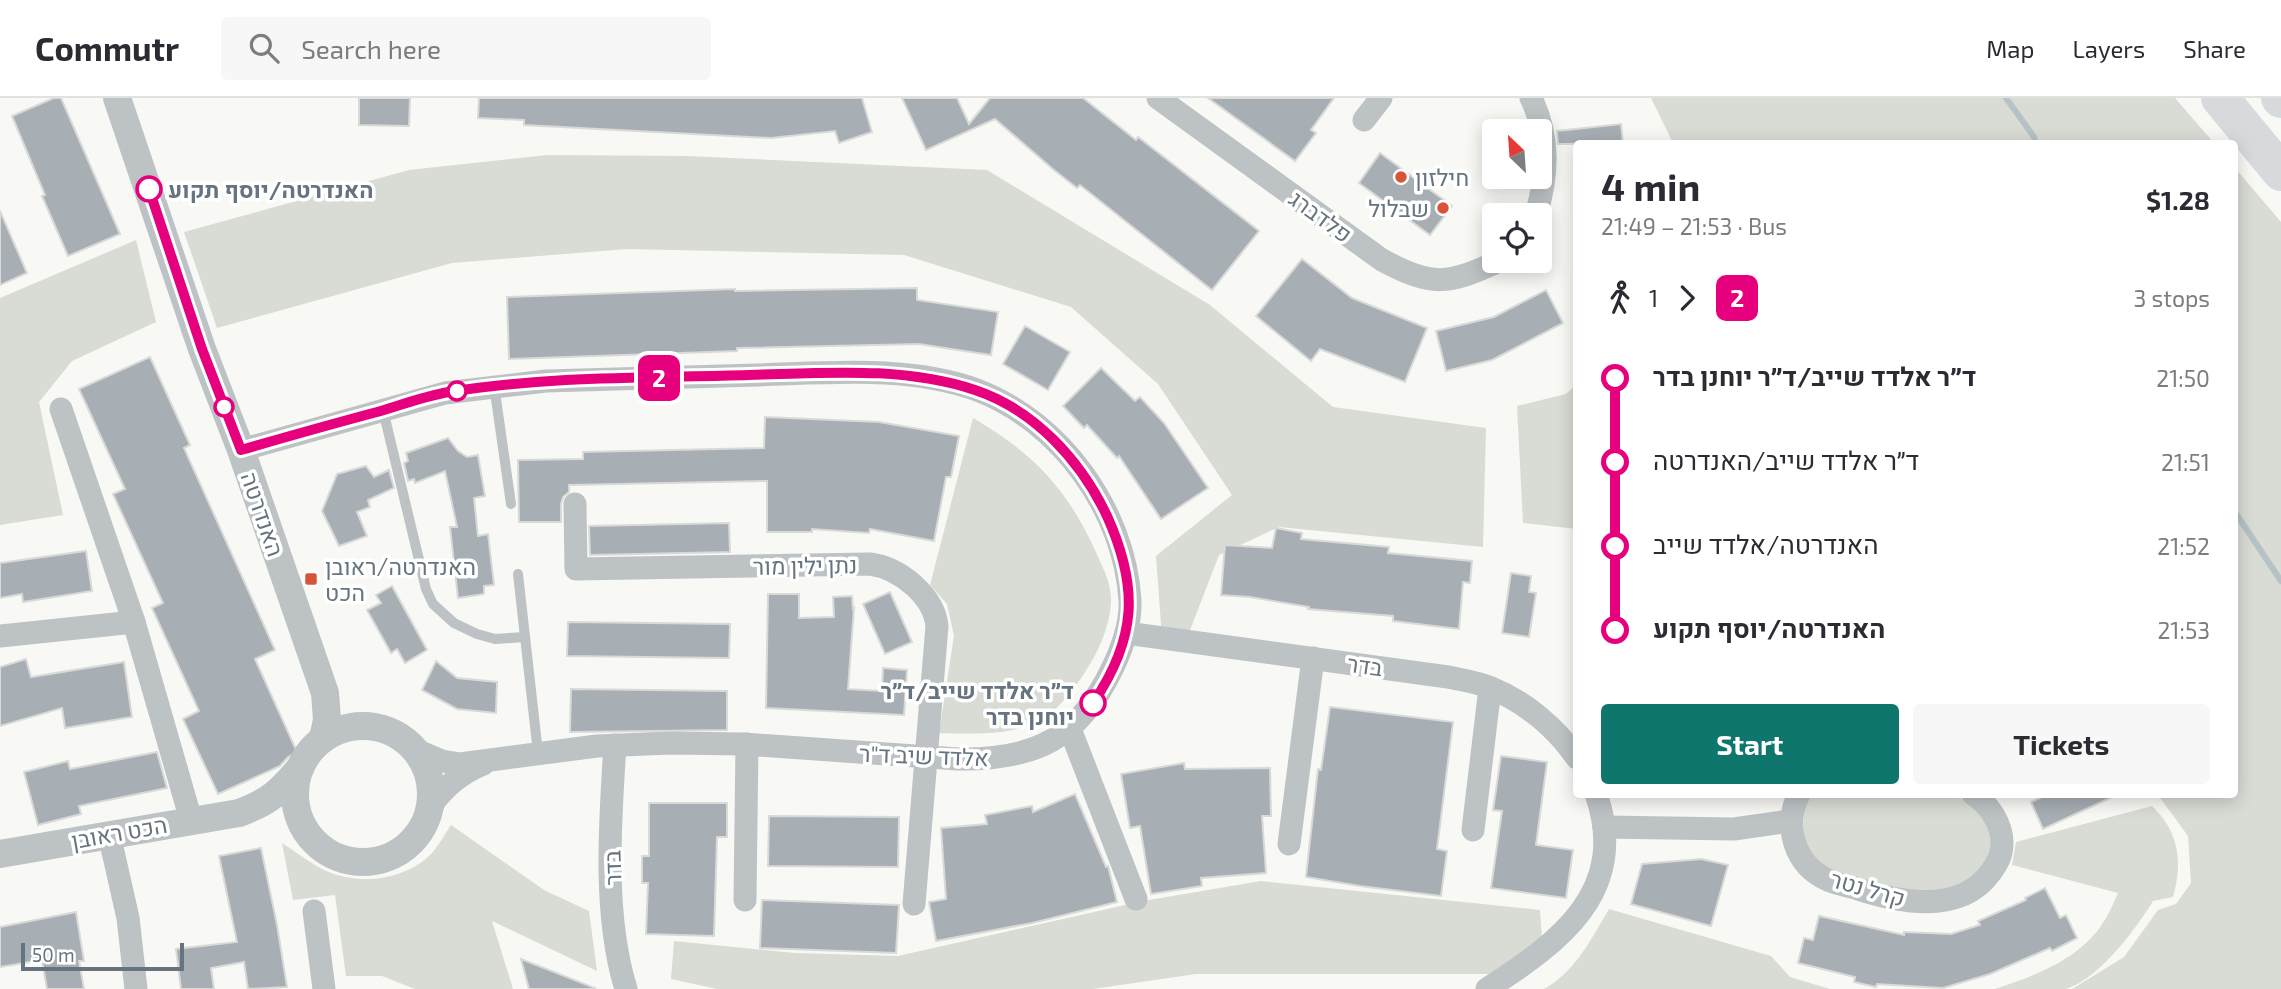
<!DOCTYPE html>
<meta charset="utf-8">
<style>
body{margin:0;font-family:"Exo 2",Heebo,sans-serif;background:#f7f7f7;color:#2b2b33;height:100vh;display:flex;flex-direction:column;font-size:26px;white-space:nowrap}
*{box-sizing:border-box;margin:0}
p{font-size:23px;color:#7c7c81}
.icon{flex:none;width:38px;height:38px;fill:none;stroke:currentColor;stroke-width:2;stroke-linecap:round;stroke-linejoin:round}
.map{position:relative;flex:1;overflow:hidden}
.sheet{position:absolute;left:1573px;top:42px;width:665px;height:658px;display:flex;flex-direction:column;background:#fff;border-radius:7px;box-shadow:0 4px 18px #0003}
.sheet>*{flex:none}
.badge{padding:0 14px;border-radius:10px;font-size:24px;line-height:46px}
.needle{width:46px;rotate:335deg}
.fabs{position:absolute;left:1482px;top:21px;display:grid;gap:14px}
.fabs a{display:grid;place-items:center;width:70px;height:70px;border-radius:7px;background:#fff;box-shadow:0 4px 18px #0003;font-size:35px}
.scale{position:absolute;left:21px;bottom:18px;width:163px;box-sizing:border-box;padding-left:7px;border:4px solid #65747e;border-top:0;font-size:19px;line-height:24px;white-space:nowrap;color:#65747e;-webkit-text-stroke:5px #fff;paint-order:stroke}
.map>.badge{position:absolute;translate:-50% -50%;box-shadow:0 0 0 4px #fff}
.legs{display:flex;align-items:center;gap:10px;height:77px;padding:0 28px;font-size:23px}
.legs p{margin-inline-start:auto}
.overview{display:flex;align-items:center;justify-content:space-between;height:119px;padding:0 28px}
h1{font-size:38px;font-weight:700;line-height:52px}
.cta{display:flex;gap:14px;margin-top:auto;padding:14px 28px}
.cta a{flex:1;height:80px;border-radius:7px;background:#0f766e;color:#fff;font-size:28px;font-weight:700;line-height:80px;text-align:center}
.cta a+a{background:#f7f7f7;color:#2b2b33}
ul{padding:0 28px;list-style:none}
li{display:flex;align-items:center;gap:24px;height:84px;font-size:26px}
li i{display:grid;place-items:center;width:10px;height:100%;margin:0 9px;background:currentColor}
li i::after{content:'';width:18px;height:18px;margin:-9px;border:5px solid;border-radius:50%;background:#fff}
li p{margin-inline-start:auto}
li:first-child i{background:linear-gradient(#0000 50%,currentColor 0)}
li:last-child i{background:linear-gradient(currentColor 50%,#0000 0)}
header{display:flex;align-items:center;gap:42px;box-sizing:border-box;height:98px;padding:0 35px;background:#fff;border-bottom:2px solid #e1e1e2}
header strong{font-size:33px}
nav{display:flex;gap:38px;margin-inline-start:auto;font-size:24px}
.search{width:490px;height:63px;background:#f7f7f7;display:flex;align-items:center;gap:18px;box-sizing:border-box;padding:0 24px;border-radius:7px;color:#7c7c81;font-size:26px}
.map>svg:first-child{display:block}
.green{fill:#d8dcd5}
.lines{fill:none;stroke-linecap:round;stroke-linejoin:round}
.stream{stroke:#b6c2c6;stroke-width:6}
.building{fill:#a7aeb4;stroke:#d9d9d8;stroke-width:2}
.service{stroke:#bdc2c5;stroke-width:10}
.minor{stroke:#bdc2c5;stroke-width:23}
.tertiary{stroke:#bdc2c5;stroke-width:28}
.trunk{stroke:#d6dadd;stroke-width:38}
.line-1-casing{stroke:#fff;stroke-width:16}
.line-1{stroke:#e6007e;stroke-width:10}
.poi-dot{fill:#d75537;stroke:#fff;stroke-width:2.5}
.stop-1-dot{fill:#fff;stroke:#e6007e;stroke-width:3.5}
.labels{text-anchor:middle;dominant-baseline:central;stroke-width:7;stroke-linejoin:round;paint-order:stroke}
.poi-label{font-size:23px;fill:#65747e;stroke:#fff;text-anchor:start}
.stop-label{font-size:23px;font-weight:bold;fill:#65747e;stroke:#fff;text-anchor:start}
.street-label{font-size:23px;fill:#65747e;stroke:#fff}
</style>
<header>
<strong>Commutr</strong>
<div class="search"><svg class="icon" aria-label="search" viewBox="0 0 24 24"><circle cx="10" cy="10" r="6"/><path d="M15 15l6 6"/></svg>Search here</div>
<nav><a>Map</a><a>Layers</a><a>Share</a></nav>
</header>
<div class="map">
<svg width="2281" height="891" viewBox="0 0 2281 891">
<rect width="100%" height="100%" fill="#f8f8f5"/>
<g class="green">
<path d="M 1651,0 L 2175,0 L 2214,45 L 1673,45 Z"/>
<path d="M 547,57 L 687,58 L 987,72 L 1210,207 L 1333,309 L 1486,330 L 1483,449 L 1279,429 L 1219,457 L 1187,540 L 1162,540 L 1156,458 L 1232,397 L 1158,286 L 1071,209 L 904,157 L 627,151 L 452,165 L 217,230 L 184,134 L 409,72 Z"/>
<path d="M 2235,70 L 2281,124 L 2281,891 L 2072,891 L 2124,859 L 2158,812 L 2176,806 L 2191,785 L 2188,738 L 2158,697 L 2235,696 Z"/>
<path d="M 136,142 L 156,224 L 72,263 L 39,304 L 63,417 L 0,427 L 0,200 Z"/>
<path d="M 1577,286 L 1577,431 L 1523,425 L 1517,308 L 1566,296 Z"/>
<path d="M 973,320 C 1034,356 1066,389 1096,454 C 1103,471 1112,485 1111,505 C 1109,530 1099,553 1085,574 C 1045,638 1009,637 939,635 L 954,538 L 947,506 L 930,487 Z"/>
<path d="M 1809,697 L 1951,697 C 1984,707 1987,722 1993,753 L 1977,779 L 1940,795 L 1914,795 L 1830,773 L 1807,753 L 1803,742 L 1804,707 Z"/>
<path d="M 2152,708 C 2179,733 2183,765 2173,799 L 2153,803 C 2135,832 2100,880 2066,891 C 2054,891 2011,891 1995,891 C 2034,878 2076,863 2101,828 C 2108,818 2113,806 2118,795 L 2012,767 L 2016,744 Z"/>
<path d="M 451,727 L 544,792 L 589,813 L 597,873 L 492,823 L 513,891 L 415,891 L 382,878 L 346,878 L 335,797 L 293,802 L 282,745 C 296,754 310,765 324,772 C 358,788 405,783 432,755 C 439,747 445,736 451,727 Z"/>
<path d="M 1261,783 L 1540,812 L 1542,841 L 1491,876 L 1196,876 L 1093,891 L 717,891 L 671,881 L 674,843 L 795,855 L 898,858 L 1143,803 Z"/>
<path d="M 1609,811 L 1771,858 L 1790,879 L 1830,891 L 1544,891 C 1576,873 1591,841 1609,811 Z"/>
</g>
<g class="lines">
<g class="stream">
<path d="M 2006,0 L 2034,39 L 2036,46"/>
<path d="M 2235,414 L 2281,483"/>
</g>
</g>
<g class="building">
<path d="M 54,0 L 61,0 L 120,136 L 68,158 L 42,98 L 45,97 L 12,18 Z"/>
<path d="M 359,0 L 410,0 L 409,28 L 359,27 Z"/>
<path d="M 479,0 L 862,0 L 872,34 L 839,45 L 835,33 L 771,40 L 524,27 L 524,22 L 478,20 Z"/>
<path d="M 902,0 L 957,0 L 969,26 L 990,0 L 1083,0 L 1136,42 L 1138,39 L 1259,133 L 1212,192 L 1080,87 L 1077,90 L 1054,72 L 995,21 L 926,52 Z"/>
<path d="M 1208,0 L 1334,0 L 1311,32 L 1316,35 L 1295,63 Z"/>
<path d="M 1621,26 L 1623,46 L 1558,46 L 1557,33 Z"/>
<path d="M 1380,55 L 1452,108 L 1430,137 L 1359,85 Z"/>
<path d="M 0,113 L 27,175 L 0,187 Z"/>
<path d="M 1302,161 L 1352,200 L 1427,230 L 1405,284 L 1320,251 L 1311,263 L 1256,218 Z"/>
<path d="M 917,190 L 917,202 L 998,214 L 991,257 L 919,246 L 737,250 L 737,253 L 509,261 L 507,199 L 735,191 L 735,193 Z"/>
<path d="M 1546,192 L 1563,225 L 1492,262 L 1446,273 L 1436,233 L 1494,219 Z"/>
<path d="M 1025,228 L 1070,254 L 1048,292 L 1003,266 Z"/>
<path d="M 150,259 L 190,347 L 184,350 L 275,552 L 255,561 L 297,654 L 288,659 L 280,668 L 218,696 L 183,621 L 199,613 L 152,510 L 163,505 L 113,396 L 125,391 L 79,291 Z"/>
<path d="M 1101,270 L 1135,303 L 1140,299 L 1164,325 L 1208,390 L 1161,421 L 1119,358 L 1117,360 L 1087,327 L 1084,330 L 1063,308 Z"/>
<path d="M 765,319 L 879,324 L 959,338 L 951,379 L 946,379 L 934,443 L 870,431 L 869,435 L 812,431 L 812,434 L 767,434 L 767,383 L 569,387 L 569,394 L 563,399 L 561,406 L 561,424 L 519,424 L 518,362 L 583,361 L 583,354 L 764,350 Z"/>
<path d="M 448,340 L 458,353 L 467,359 L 478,357 L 485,398 L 474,400 L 478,438 L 488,436 L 494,487 L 484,488 L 484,496 L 458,500 L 450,429 L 457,429 L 445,373 L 415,385 L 414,381 L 408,383 L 404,365 L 408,363 L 406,355 Z"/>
<path d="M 366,368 L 374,379 L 389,372 L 394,390 L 368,402 L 370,409 L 357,414 L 367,438 L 339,448 L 322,413 L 337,376 Z"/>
<path d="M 729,425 L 730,454 L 590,457 L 589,428 Z"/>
<path d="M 1276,430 L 1302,435 L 1301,441 L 1389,449 L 1388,455 L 1472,463 L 1470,485 L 1463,484 L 1459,531 L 1393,523 L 1393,518 L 1308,511 L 1309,509 L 1250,499 L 1221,497 L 1225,447 L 1272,450 Z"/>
<path d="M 86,453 L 92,493 L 23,504 L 22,496 L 0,500 L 0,465 Z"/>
<path d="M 1511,475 L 1531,478 L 1529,494 L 1536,495 L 1529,539 L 1502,535 Z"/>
<path d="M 392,488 L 427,552 L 405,565 L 397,551 L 391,555 L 367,512 L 381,505 L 376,497 Z"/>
<path d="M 890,494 L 912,544 L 885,556 L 863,506 Z"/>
<path d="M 768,496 L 799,496 L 799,520 L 834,519 L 833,499 L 852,498 L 853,511 L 854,510 L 848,591 L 882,593 L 883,570 L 907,572 L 904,617 L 766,610 Z"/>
<path d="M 568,524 L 730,526 L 729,560 L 567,558 Z"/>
<path d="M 26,561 L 31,579 L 124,564 L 132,619 L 65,630 L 62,610 L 0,628 L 0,569 Z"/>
<path d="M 436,563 L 457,580 L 497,584 L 496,615 L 457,611 L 422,592 Z"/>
<path d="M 571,591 L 727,593 L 727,632 L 570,634 Z"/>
<path d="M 1330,609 L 1453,624 L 1437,751 L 1447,753 L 1441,798 L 1360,788 L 1306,779 L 1318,671 L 1321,672 Z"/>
<path d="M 157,654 L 167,690 L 79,708 L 81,716 L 38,727 L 24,674 L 68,663 L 70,671 Z"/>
<path d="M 1501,658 L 1547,664 L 1536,747 L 1573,752 L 1566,800 L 1491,790 L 1502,713 L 1493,712 Z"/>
<path d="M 1184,665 L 1185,671 L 1270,670 L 1271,718 L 1262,718 L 1266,775 L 1201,780 L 1202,788 L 1151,796 L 1140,728 L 1130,730 L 1121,676 Z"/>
<path d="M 1075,696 L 1106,769 L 1108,768 L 1117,804 L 1032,825 L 936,843 L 929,804 L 946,801 L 941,730 L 987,726 L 985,717 L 1032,708 L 1033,714 Z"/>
<path d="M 2048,696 L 2119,696 L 2043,731 L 2031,704 Z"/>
<path d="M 649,705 L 727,705 L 727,739 L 717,739 L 714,838 L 646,836 L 648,785 L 642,785 L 642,758 L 649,758 Z"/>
<path d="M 769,718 L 899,719 L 898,769 L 768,768 Z"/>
<path d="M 261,750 L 277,827 L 287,889 L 248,891 L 244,864 L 211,870 L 214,891 L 181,891 L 176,851 L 237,844 L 219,758 Z"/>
<path d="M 1701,761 L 1728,767 L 1711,828 L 1631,806 L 1642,766 Z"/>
<path d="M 2045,790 L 2060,820 L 2066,817 L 2077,840 L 2052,853 L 2050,850 L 1990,876 L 1943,890 L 1877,886 L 1876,889 L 1854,884 L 1855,879 L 1798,865 L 1804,840 L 1813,842 L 1819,818 L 1904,837 L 1904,834 L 1951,836 L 1980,827 L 1978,823 L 2026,802 L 2025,800 Z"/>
<path d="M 762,802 L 899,807 L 896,855 L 760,850 Z"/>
<path d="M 76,814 L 84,863 L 79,863 L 84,891 L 47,891 L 42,862 L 0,869 L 0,829 Z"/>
<path d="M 521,861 L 595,890 L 594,891 L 529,891 Z"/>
</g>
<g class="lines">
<g class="service">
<path d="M 494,287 L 511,406"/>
<path d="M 383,312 L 426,491 L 433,506 L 454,525 L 477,536 L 495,541 L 525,539"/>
<path d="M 518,476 L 538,655"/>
</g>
<g class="minor">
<path d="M 1158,0 L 1382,162 C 1433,189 1447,187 1499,163"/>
<path d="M 1531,0 C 1550,39 1548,76 1536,117"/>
<path d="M 1364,22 L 1381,0"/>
<path d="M 61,311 L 134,524 L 191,722"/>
<path d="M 241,352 L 445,295 L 546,283 C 617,281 687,279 757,277 C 828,275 909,267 977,292 C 1061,324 1125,413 1130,503 C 1131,525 1122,550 1113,569 C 1079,641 1035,662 958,661 L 743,646 L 671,645 L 597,648 L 460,666 L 442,663 L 416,652"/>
<path d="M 575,406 L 576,471 L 870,466 C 900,470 934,498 937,528 L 914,806"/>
<path d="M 1126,535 L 1448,579 C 1462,582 1478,584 1491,590 C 1526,604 1556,630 1577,660"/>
<path d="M 0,538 L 134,524"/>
<path d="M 1070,631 L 1136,801"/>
<path d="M 615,647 C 610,724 603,817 626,891"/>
<path d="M 1799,696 C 1783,727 1794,767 1828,782 C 1838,786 1848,788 1858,791 C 1901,805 1961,816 1991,774 C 1998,764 2002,757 2002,745 C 2002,726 1989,706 1973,696"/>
<path d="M 431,708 C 444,689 461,675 483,666"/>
<path d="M 1604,729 L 1734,731 L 1790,723"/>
<path d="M 1473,732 L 1490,590"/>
<path d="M 109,736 L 128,820 L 136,891"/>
<path d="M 1289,746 L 1313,560"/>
<path d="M 745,802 L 747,646"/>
<path d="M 314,813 L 324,891"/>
<path d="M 1487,891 C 1560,844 1630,793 1596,696"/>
</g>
<g class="tertiary">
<path d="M 117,0 L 202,251 L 241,352 L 325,595 L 327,622 L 323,641"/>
<circle cx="363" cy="696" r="68"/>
<path d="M 0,756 L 239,715 C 269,704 280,694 300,670"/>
</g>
<g class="trunk">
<path d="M 2220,0 L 2281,74"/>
<path d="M 2280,0 L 2281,1"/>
</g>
</g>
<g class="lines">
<g class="line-1-casing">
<path id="line-1" d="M 149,91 L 202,251 L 241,352 C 286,339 332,326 377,314 C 401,307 425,298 449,294 C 548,278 649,280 749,277 C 825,275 902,268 975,292 C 1035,312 1081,363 1107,418 C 1139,489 1137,540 1093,605"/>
</g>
<use href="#line-1" class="line-1"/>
</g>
<g class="poi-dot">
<circle cx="1401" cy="79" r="7"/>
<circle cx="1443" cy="110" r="7"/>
<rect x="304" y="474" width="14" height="14" rx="3.5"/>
</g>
<g class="stop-1-dot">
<circle cx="149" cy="91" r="12"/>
<circle cx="457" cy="293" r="9"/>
<circle cx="224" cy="309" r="9"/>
<circle cx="1093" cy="605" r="12"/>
</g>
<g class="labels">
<g class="poi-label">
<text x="1415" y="79">חילזון</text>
<text x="1429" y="110" text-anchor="end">שבלול</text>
<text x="325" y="468">האנדרטה/ראובן<tspan x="325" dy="26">הכט</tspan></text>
</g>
<g class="stop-label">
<text x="168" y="91">האנדרטה/יוסף תקוע</text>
<text x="1074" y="592" text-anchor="end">ד״ר אלדד שייב/ד״ר<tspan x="1074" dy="26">יוחנן בדר</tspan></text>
</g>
<g class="street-label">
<text transform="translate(1321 118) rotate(36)">פלדברג</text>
<text transform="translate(263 416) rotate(71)">האנדרטה</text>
<text transform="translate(805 467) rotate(-1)">נתן ילין מור</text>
<text transform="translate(1365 567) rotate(8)">בדר</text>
<text transform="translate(924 657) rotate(2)">אלדד שיב ד"ר</text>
<text transform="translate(119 734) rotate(-10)">הכט ראובן</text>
<text transform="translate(612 770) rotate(-92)">בדר</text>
<text transform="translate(1868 790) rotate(16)">קרל נטר</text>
</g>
</g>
</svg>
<div class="fabs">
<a><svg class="needle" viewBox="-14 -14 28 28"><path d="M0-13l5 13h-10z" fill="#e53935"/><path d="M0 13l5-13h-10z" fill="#7c7c81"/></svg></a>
<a><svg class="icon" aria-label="locate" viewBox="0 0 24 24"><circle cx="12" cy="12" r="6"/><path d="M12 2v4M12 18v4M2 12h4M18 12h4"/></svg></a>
</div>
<div class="scale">50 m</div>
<b class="badge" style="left:659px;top:280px;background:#e6007e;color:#fff">2</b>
<section class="sheet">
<div class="overview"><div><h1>4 min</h1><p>21:49 – 21:53 · Bus</p></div><b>$1.28</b></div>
<div class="legs"><svg class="icon" aria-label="walk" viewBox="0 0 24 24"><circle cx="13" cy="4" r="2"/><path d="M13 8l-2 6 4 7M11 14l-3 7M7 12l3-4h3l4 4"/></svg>1<svg class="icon" aria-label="forward" viewBox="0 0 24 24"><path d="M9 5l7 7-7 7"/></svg><b class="badge" style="background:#e6007e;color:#fff">2</b><p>3 stops</p></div>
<ul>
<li><i style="color:#e6007e"></i><b>ד״ר אלדד שייב/ד״ר יוחנן בדר</b><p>21:50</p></li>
<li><i style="color:#e6007e"></i><span>ד״ר אלדד שייב/האנדרטה</span><p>21:51</p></li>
<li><i style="color:#e6007e"></i><span>האנדרטה/אלדד שייב</span><p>21:52</p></li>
<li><i style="color:#e6007e"></i><b>האנדרטה/יוסף תקוע</b><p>21:53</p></li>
</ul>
<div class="cta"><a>Start</a><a>Tickets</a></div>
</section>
</div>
